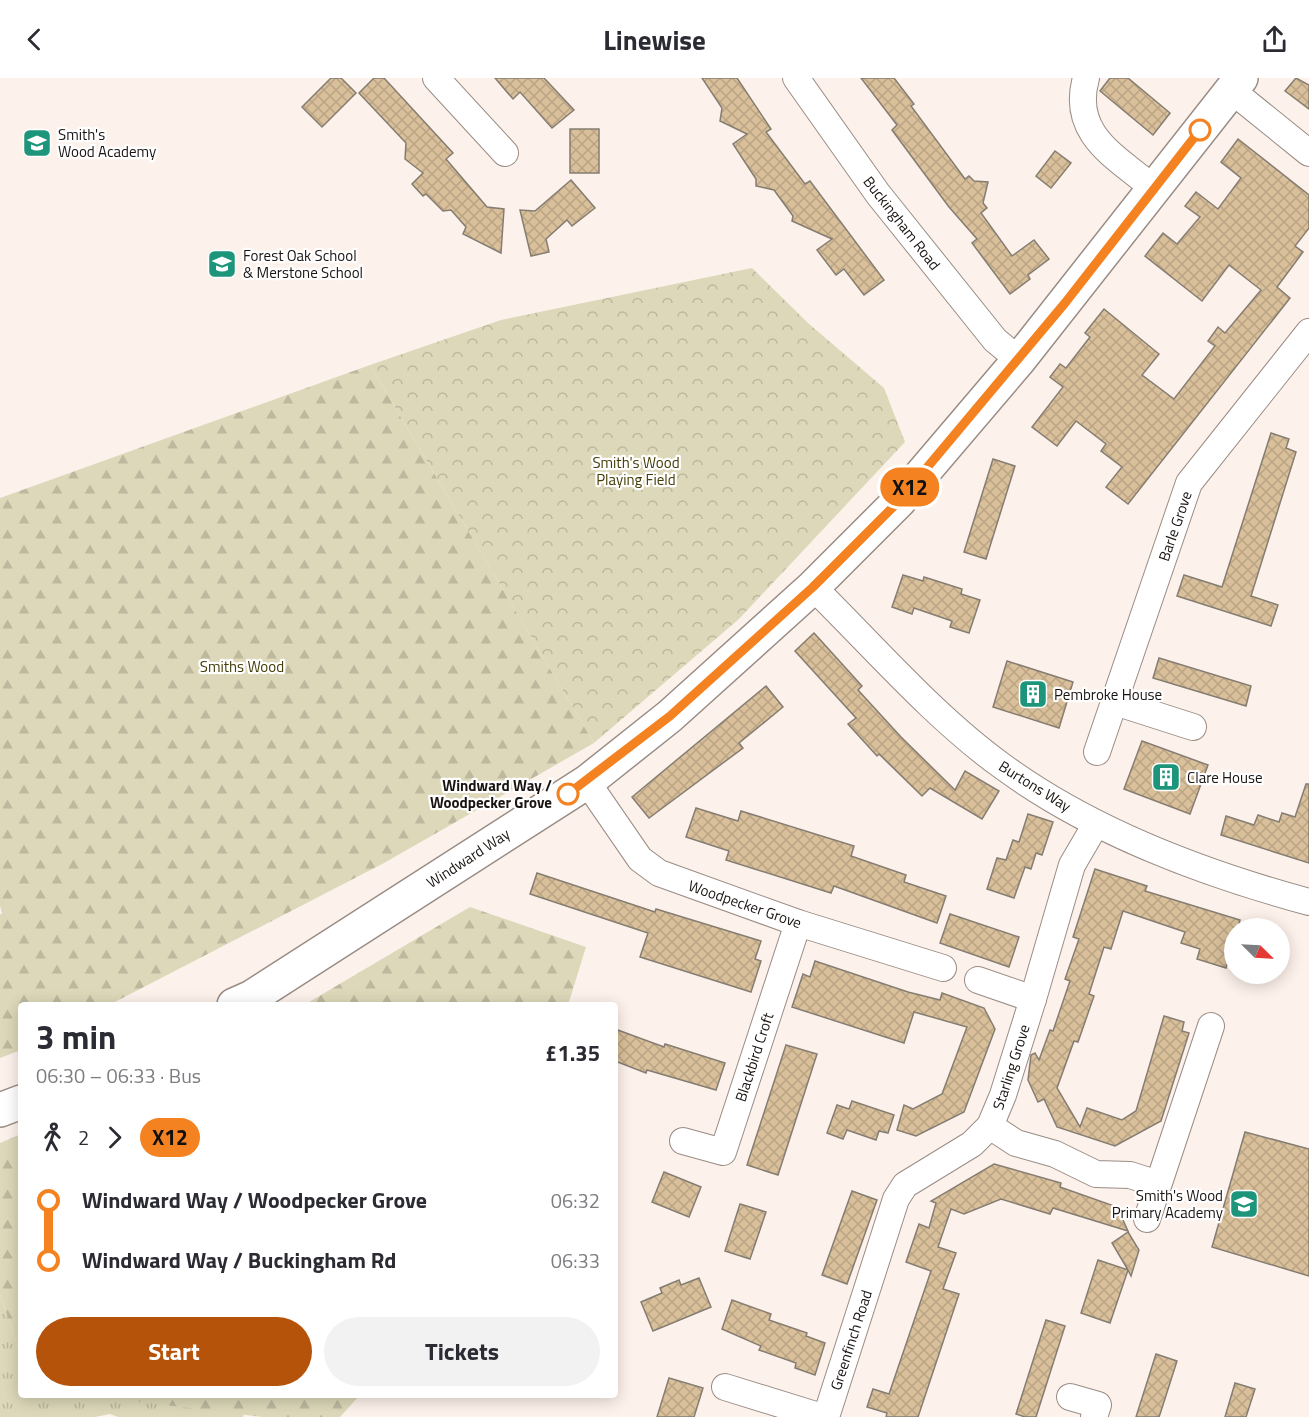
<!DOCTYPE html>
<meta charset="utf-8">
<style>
body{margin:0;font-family:"Titillium Web",sans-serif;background:#f2f2f3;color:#2b2b33;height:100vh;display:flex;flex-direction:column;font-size:22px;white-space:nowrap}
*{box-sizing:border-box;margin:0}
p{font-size:20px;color:#7c7c81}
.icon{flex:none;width:33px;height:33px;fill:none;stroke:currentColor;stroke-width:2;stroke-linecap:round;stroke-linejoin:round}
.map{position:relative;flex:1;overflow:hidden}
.details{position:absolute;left:18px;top:924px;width:600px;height:396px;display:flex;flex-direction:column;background:#fff;border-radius:6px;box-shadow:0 3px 15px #0003}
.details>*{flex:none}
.badge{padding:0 12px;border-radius:20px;font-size:21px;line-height:39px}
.needle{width:39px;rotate:114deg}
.buttons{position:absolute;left:1224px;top:840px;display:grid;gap:12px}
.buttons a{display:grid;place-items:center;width:66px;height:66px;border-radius:50%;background:#fff;box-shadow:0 3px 15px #0003;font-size:30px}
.map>.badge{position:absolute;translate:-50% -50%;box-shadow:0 0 0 3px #fff}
.legs{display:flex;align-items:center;gap:9px;height:66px;padding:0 18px;font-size:20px}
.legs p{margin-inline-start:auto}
.head{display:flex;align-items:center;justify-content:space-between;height:102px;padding:0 18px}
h1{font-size:33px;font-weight:700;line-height:45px}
.action{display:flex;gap:12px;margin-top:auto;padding:12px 18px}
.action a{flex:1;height:69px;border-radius:36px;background:#b45309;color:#fff;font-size:24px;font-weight:700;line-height:69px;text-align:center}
.action a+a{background:#f2f2f3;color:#2b2b33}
ul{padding:0 18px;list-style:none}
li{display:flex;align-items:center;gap:21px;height:60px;font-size:22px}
li i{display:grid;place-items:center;width:9px;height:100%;margin:0 8px;background:currentColor}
li i::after{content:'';width:15px;height:15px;margin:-8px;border:4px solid;border-radius:50%;background:#fff}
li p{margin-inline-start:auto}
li:first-child i{background:linear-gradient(#0000 50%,currentColor 0)}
li:last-child i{background:linear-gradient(currentColor 50%,#0000 0)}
header{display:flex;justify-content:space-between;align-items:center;height:78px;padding:0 18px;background:#fff;font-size:27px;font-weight:700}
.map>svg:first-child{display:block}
.grass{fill:url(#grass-tufts)}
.forest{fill:url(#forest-firs)}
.park{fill:url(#park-crowns)}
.building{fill:url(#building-cross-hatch);stroke:#857d72;stroke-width:1.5}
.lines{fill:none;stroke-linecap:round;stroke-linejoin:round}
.street-casing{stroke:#998c85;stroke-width:28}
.secondary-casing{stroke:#998c85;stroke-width:36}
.street{stroke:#fff;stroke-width:26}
.secondary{stroke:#fff;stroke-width:33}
.line-1-casing{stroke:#fff;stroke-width:14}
.line-1{stroke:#f58220;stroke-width:9}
.stop-1-dot{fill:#fff;stroke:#f58220;stroke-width:3}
.labels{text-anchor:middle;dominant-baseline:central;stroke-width:4.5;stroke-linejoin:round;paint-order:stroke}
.poi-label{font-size:15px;fill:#191412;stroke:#fff;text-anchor:start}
.street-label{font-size:15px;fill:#191412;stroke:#fff}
.park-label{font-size:15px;fill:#443c07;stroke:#fff}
.stop-label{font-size:15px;font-weight:bold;fill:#191412;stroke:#fff;text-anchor:end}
</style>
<header><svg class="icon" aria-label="back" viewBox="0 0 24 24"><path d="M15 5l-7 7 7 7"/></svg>Linewise<svg class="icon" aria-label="share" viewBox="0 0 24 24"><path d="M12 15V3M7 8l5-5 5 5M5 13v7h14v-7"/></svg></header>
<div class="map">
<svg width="1309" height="1339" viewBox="0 0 1309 1339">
<defs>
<pattern id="grass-tufts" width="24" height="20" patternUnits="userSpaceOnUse" patternTransform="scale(1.5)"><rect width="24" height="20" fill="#ddd8b9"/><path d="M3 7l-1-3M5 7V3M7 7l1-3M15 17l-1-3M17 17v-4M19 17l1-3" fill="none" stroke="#bdb89e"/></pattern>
<pattern id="forest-firs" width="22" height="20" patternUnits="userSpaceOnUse" patternTransform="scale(1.5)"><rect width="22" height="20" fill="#ddd8b9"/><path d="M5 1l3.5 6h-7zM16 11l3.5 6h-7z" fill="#bdb89e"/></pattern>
<pattern id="park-crowns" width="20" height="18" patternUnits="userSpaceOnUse" patternTransform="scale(1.5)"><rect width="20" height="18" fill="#ddd8b9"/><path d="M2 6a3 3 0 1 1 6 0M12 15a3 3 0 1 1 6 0" fill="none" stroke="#bdb89e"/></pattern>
<pattern id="building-cross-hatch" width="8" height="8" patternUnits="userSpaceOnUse" patternTransform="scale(1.5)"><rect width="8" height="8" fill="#d9c09b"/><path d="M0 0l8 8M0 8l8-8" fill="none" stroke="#baa484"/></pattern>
</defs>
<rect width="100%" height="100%" fill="#fdf2eb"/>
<path class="grass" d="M 0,1216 L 21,1279 L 21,1317 L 86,1317 L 244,1335 L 243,1339 L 118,1339 L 110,1336 L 95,1339 L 0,1339 Z"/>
<g class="forest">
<path d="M 370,287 L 594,665 L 384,785 L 109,927 L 21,927 L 21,972 L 0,980 L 0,837 L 2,835 L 0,828 L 0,420 Z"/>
<path d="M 470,829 L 586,869 L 568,927 L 304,927 Z"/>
<path d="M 21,1056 L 21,1279 L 0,1216 L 0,1065 Z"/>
<path d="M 86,1317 L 360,1317 L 340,1339 L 262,1339 Z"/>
</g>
<path class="park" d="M 752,190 L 808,245 L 884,310 L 905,364 L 739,541 L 594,665 L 370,287 L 501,242 Z"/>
<g class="building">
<path d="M 331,0 L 341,0 L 356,15 L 322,49 L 302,29 Z"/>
<path d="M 374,0 L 384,0 L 453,75 L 446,81 L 487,129 L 504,131 L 501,175 L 463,156 L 466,149 L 451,132 L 443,133 L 426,116 L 423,118 L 412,106 L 423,95 L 405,81 L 406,65 L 359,15 Z"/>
<path d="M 495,0 L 544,0 L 574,32 L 552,50 L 520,14 L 513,21 Z"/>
<path d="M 702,0 L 737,0 L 771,51 L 766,54 L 805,106 L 810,103 L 884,202 L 864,217 L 844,191 L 836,197 L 817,172 L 832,161 L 792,143 L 793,138 L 774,112 L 756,108 L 756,101 L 733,66 L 747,56 L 720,43 L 722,30 Z"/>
<path d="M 861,0 L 894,0 L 914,26 L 911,28 L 965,101 L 969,98 L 974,103 L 988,104 L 983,125 L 987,130 L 981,135 L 1012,178 L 1034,162 L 1049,181 L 1028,197 L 1030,201 L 1010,216 L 972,165 L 977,161 L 949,129 L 892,52 L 897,47 Z"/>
<path d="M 1110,0 L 1128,0 L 1170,35 L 1153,57 L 1100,13 Z"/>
<path d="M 1296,0 L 1309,7 L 1309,31 L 1285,13 Z"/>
<rect x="570" y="51" width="29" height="44"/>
<path d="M 1238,61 L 1309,117 L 1309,150 L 1295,168 L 1303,174 L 1277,209 L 1290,220 L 1128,426 L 1106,409 L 1122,389 L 1101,373 L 1106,366 L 1076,343 L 1057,368 L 1032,349 L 1063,309 L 1050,299 L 1060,286 L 1066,290 L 1090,259 L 1085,255 L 1104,231 L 1159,276 L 1142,297 L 1174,321 L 1215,268 L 1208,263 L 1218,249 L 1225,255 L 1261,212 L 1229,187 L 1202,223 L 1145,178 L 1163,155 L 1177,166 L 1200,139 L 1185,128 L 1196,114 L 1218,131 L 1241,100 L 1221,84 Z"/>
<path d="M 1055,73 L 1071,85 L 1051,110 L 1036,98 Z"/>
<path d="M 571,102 L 595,130 L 572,148 L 567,142 L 546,161 L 549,174 L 531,178 L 520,132 L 535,133 Z"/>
<path d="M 1271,355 L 1289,361 L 1286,370 L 1296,374 L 1251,518 L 1278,527 L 1271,548 L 1177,518 L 1184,497 L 1222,509 Z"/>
<path d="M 993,381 L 1015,388 L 986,481 L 964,474 Z"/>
<path d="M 903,497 L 923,503 L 924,499 L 962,511 L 961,516 L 980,522 L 969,555 L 950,549 L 952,543 L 914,530 L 912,536 L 892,529 Z"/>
<path d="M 814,555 L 862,608 L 858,612 L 901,659 L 955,712 L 965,693 L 999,713 L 982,741 L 930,710 L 922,718 L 879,676 L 877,678 L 848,646 L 856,640 L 795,573 Z"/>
<path d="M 1159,580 L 1251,608 L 1246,628 L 1153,600 Z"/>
<path d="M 1007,583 L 1073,604 L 1059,650 L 993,629 Z"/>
<path d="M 766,608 L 783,629 L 739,665 L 743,670 L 649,740 L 632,719 Z"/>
<path d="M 1142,663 L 1208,687 L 1190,736 L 1124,711 Z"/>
<path d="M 1306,706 L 1309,706 L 1309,785 L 1221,757 L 1226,738 L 1254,747 L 1258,737 L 1279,744 L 1282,735 L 1295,739 Z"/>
<path d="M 696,730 L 738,743 L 741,733 L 854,768 L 851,778 L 906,797 L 904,804 L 946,818 L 937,845 L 834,808 L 831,815 L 726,782 L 729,773 L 686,759 Z"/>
<path d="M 1028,736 L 1053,744 L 1042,777 L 1036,775 L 1031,791 L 1025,789 L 1014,820 L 987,811 L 997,780 L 1006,782 L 1013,762 L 1019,764 Z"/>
<path d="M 1095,791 L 1147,808 L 1145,813 L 1240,842 L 1238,850 L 1234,850 L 1234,862 L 1226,890 L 1197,881 L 1200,871 L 1181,865 L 1185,854 L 1123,833 L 1111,871 L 1104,869 L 1089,916 L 1094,918 L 1078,964 L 1074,963 L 1057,1010 L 1080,1049 L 1087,1030 L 1122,1042 L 1136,1033 L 1164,938 L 1184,944 L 1182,953 L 1189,955 L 1161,1043 L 1115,1068 L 1057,1049 L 1044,1021 L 1038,1024 L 1028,1002 L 1031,977 L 1035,975 L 1039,982 L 1050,952 L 1053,953 L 1070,903 L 1065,901 L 1079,861 L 1073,859 Z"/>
<path d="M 537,795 L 655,834 L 656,831 L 761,863 L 755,881 L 761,883 L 751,914 L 640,879 L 648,855 L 530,816 Z"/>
<path d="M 950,836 L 1019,859 L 1009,889 L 940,865 Z"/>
<path d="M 815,883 L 908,914 L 940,922 L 942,915 L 984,930 L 995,951 L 964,1034 L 916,1058 L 897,1052 L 904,1027 L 913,1031 L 942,1016 L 967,949 L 914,934 L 904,965 L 792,929 L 803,896 L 810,899 Z"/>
<path d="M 615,951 L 664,969 L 665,966 L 725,985 L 716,1012 L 647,992 L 646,995 L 615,983 Z"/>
<path d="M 786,967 L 817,976 L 778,1097 L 747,1087 Z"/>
<path d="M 852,1023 L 894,1037 L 888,1055 L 879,1053 L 876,1062 L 847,1052 L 843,1061 L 827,1055 L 837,1027 L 849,1031 Z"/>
<path d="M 1245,1054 L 1309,1071 L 1309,1198 L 1212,1169 Z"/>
<path d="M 994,1086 L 1061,1105 L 1060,1109 L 1117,1129 L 1128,1153 L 1053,1130 L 1050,1136 L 1001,1121 L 964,1136 L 951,1131 L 938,1169 L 956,1175 L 943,1211 L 959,1216 L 918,1339 L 886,1339 L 887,1335 L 867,1329 L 873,1311 L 889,1316 L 931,1193 L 906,1184 L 919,1146 L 929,1150 L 936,1125 L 931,1123 Z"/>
<path d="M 664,1094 L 701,1109 L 689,1139 L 652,1124 Z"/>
<path d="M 852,1113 L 877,1122 L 847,1206 L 822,1197 Z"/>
<path d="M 740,1126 L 766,1134 L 750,1181 L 725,1173 Z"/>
<path d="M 1128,1154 L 1139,1172 L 1131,1198 L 1128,1192 L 1110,1245 L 1081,1235 L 1098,1182 L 1128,1192 L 1112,1165 Z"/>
<path d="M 699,1200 L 711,1229 L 653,1253 L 641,1224 L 662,1215 L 660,1210 L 679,1202 L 681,1207 Z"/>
<path d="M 732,1222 L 771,1236 L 769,1242 L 807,1255 L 806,1258 L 825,1265 L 815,1297 L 795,1290 L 796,1285 L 759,1272 L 761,1268 L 722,1251 Z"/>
<path d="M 1046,1242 L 1065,1248 L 1036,1339 L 1025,1339 L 1016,1336 Z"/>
<path d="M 1156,1276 L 1177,1283 L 1162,1330 L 1159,1339 L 1136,1339 Z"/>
<path d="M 669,1300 L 703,1310 L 694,1339 L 657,1339 Z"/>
<path d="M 1235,1305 L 1255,1311 L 1246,1339 L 1225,1339 Z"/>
</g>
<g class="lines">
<g class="street-casing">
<g id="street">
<path d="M 436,0 L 505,75"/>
<path d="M 796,0 L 878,116 L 995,262 L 1019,282"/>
<path d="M 1086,0 C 1070,57 1117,79 1153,110"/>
<path d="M 1231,12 L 1309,75"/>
<path d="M 813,509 C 873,568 934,639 1002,688 C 1092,754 1202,795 1309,824"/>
<path d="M 1115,624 L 1193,649"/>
<path d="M 1097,674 L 1189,405 L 1309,254"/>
<path d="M 587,704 L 640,781 L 659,795 L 798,845 L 943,890"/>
<path d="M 978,902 L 1033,921"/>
<path d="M 990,1048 L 1016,1065 L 1055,1076 L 1096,1096 L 1130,1097 L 1158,1106"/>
<path d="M 683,1063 L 723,1074 L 798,845"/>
<path d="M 1147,1141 L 1211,948"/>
<path d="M 725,1309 L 822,1339"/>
<path d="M 1070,1319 L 1098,1327 L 1094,1339"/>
<path d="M 826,1339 L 896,1121 L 905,1107 L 972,1066 L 990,1048 L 1003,1017 L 1033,921 L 1072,787 L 1096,746"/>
</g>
</g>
<g class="secondary-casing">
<g id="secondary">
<path d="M 234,927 L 252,919 L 587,704 L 670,638 L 813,509 L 899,423 L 1019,282 L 1241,0"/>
<path d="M 0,1032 L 21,1024"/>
</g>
</g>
<use href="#street" class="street"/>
<use href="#secondary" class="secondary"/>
</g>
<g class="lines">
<g class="line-1-casing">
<path id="line-1" d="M 568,716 L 670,638 L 813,509 L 899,423 L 1065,225 L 1200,52"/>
</g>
<use href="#line-1" class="line-1"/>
</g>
<defs>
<g id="school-square" transform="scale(1.5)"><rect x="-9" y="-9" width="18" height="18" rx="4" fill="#1c957a" stroke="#fff"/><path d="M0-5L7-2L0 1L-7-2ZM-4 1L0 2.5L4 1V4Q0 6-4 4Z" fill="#fff"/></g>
<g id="building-square" transform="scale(1.5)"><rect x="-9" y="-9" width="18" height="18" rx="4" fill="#1c957a" stroke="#fff"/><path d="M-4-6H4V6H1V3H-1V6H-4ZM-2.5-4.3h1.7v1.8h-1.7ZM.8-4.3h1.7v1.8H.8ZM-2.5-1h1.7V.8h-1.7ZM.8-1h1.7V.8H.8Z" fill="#fff"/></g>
</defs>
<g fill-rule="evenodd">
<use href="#school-square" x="37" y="65"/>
<use href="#school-square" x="222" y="186"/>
<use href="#building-square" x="1033" y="616"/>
<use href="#building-square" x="1166" y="699"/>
<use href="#school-square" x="1244" y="1126"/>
</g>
<g class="stop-1-dot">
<circle cx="1200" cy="52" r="10"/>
<circle cx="568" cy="716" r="10"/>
</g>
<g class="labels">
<g class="poi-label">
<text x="58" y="56">Smith's<tspan x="58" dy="17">Wood Academy</tspan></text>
<text x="243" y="177">Forest Oak School<tspan x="243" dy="17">&amp; Merstone School</tspan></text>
<text x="1054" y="616">Pembroke House</text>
<text x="1187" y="699">Clare House</text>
<text x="1223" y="1117" text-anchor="end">Smith's Wood<tspan x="1223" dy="17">Primary Academy</tspan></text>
</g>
<g class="street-label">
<text transform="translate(902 145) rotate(52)">Buckingham Road</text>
<text transform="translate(1175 448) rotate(-71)">Barle Grove</text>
<text transform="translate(1035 708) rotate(32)">Burtons Way</text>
<text transform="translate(468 780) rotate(-33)">Windward Way</text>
<text transform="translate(745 826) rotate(19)">Woodpecker Grove</text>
<text transform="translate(754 979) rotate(-72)">Blackbird Croft</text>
<text transform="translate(1011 989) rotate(-72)">Starling Grove</text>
<text transform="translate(851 1262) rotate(-72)">Greenfinch Road</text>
</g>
<g class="park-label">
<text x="636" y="384">Smith's Wood<tspan x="636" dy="17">Playing Field</tspan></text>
<text x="242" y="588">Smiths Wood</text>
</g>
<g class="stop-label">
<text x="552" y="707">Windward Way /<tspan x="552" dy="17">Woodpecker Grove</tspan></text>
</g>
</g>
</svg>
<div class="buttons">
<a><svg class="needle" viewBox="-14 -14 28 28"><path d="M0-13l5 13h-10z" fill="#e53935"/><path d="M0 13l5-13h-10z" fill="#7c7c81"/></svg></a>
</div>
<b class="badge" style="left:910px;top:409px;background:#f58220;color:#111">X12</b>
<section class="details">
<div class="head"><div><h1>3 min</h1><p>06:30 – 06:33 · Bus</p></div><b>£1.35</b></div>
<div class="legs"><svg class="icon" aria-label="walk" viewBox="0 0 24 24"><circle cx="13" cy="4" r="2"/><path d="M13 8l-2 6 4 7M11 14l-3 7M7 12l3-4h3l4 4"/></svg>2<svg class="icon" aria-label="forward" viewBox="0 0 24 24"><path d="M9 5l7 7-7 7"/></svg><b class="badge" style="background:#f58220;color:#111">X12</b></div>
<ul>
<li><i style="color:#f58220"></i><b>Windward Way / Woodpecker Grove</b><p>06:32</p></li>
<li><i style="color:#f58220"></i><b>Windward Way / Buckingham Rd</b><p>06:33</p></li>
</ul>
<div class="action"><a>Start</a><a>Tickets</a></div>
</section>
</div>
